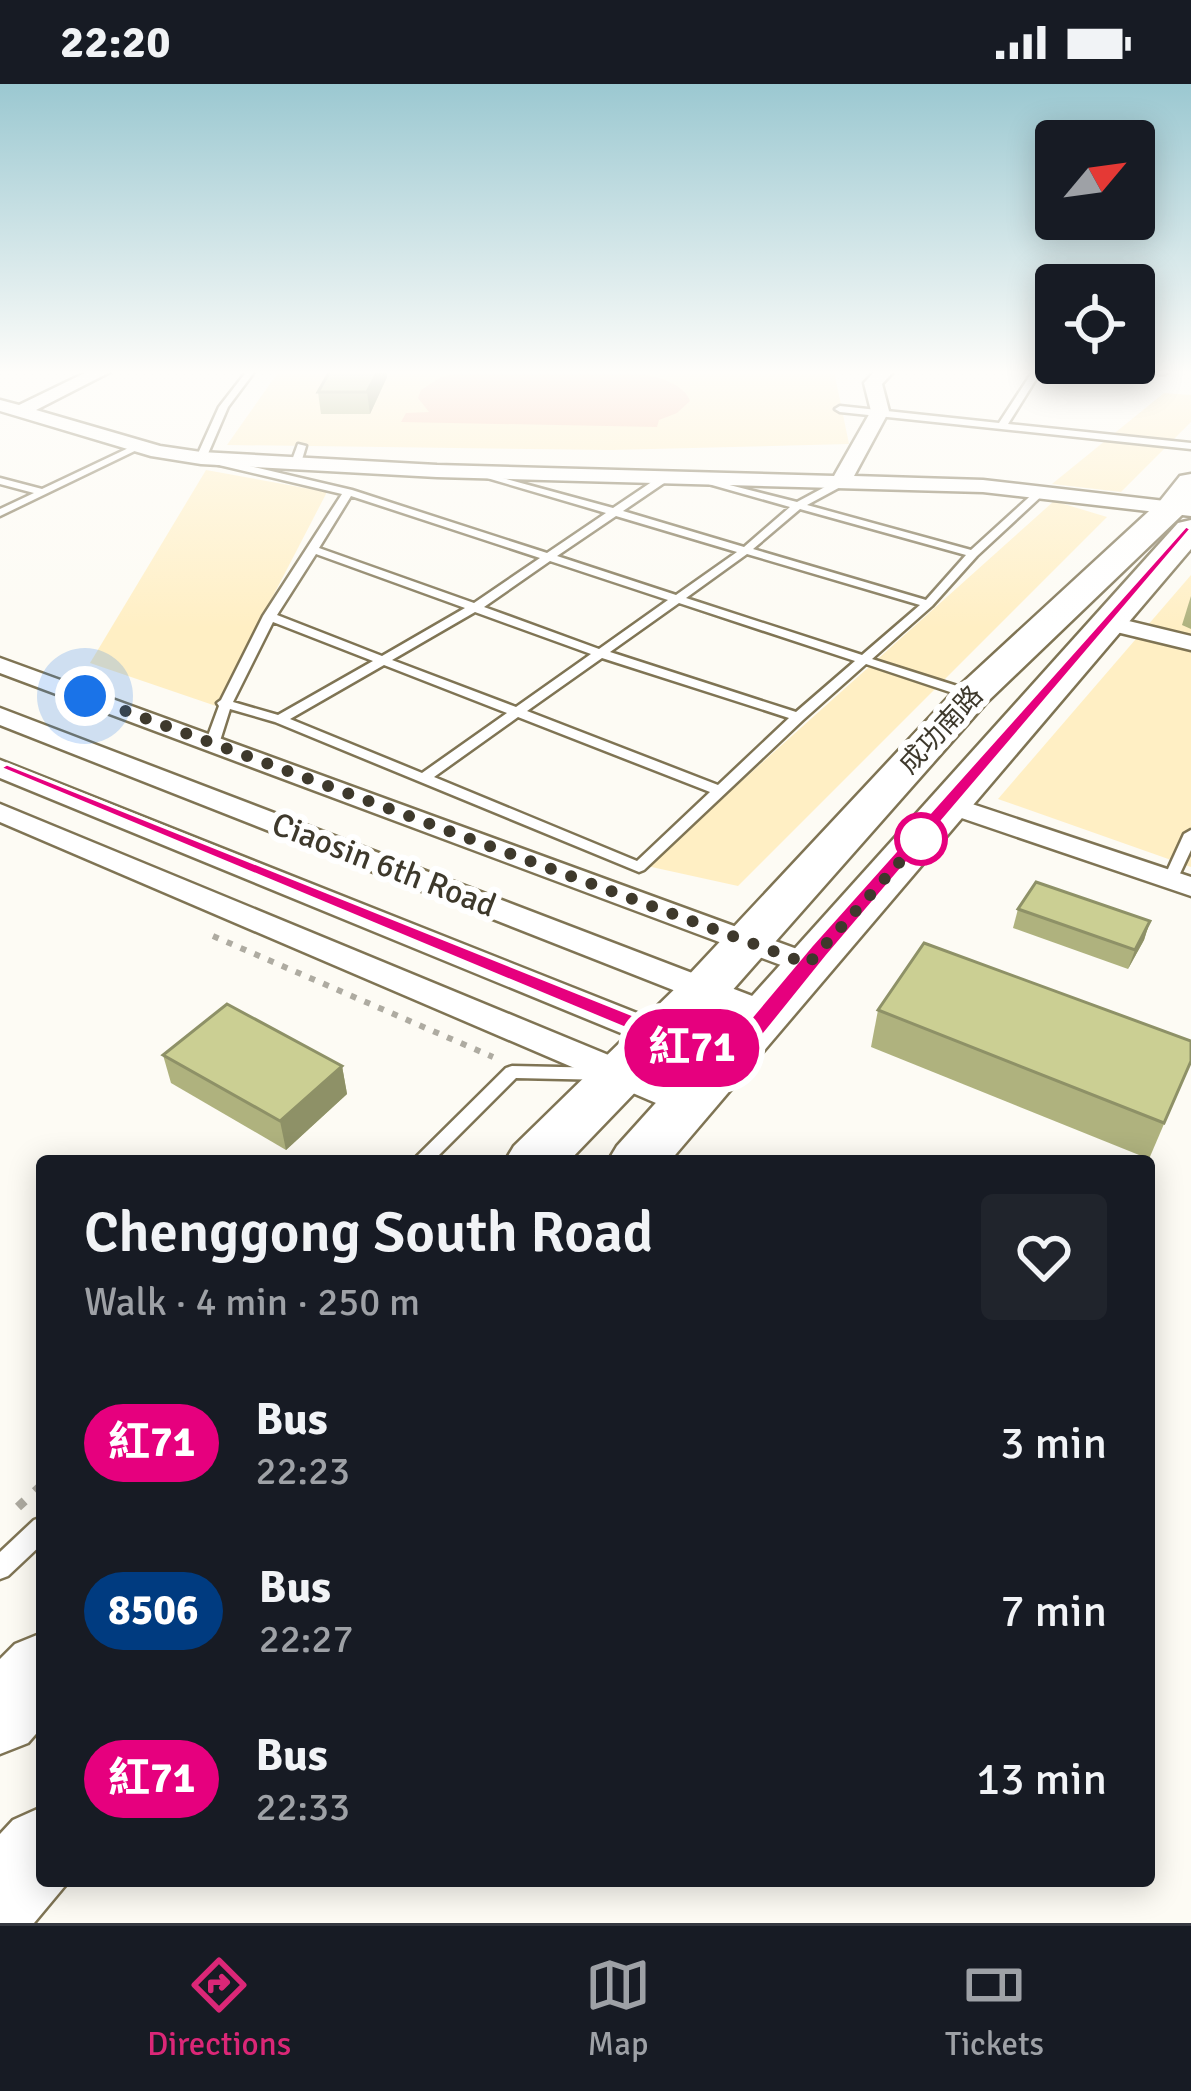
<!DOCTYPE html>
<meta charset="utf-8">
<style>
body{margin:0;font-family:Signika,"Noto Sans TC",sans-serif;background:#20242c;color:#f1f3f6;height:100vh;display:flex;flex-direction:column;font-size:45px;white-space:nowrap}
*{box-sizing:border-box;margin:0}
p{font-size:39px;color:#9ea1a6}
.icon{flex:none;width:66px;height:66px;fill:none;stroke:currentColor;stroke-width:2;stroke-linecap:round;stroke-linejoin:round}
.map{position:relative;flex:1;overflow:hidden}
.panel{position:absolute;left:36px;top:1071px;width:1119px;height:732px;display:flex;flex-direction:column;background:#171b24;border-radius:12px;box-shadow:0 6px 30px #0003}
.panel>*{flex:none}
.badge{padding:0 24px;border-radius:39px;font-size:42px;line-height:78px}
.needle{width:78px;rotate:61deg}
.fabs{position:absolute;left:1035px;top:36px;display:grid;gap:24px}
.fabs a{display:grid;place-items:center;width:120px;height:120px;border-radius:12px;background:#171b24;box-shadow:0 6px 30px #0003;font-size:60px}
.you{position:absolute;width:60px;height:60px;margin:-30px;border:9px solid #fff;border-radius:50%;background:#1a73e8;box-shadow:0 0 0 18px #1a73e833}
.map>.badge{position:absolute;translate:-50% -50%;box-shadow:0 0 0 6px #fff}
.round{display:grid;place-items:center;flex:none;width:126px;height:126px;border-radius:12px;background:#20242c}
.summary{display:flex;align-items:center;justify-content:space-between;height:204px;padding:0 48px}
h1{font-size:57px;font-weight:600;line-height:90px}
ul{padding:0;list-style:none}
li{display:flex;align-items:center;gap:36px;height:168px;padding:0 48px}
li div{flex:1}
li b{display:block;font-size:45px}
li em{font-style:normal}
li .badge{min-width:132px;font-weight:700;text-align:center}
.status{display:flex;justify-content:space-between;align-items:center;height:84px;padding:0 60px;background:#171b24;direction:ltr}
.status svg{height:33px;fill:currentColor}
.menu{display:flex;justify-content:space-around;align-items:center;height:168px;border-top:3px solid #363941;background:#171b24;font-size:33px;color:#9ea1a6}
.menu a{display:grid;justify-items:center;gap:6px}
.menu .on{color:#db2777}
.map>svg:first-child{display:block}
.built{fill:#ffefc4}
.green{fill:#fbcab0}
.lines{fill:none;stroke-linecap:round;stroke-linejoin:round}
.lane-casing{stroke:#7f7454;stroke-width:5}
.street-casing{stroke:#7f7454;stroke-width:5}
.primary-casing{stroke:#7f7454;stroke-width:5}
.path-far1{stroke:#aeaba1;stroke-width:6;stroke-dasharray:6 9;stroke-linecap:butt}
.path{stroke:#aeaba1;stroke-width:9;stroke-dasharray:9 14;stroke-linecap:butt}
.lane{fill:#fff;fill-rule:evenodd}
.street{fill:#fff;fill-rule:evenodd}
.primary{fill:#fff;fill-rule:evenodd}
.wall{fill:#afb27e}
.shaded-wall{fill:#8e9167}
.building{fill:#cbcf93;stroke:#8e9167;stroke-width:3}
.line{fill:#e6007e;stroke:#fff;stroke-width:3}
.walk{stroke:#3e392c;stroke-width:12;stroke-dasharray:0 21.6}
.stop-dot{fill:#fff;stroke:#e6007e;stroke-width:6}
.labels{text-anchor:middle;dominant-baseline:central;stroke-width:12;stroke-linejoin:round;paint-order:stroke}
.far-street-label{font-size:27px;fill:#3e392c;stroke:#fff}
.street-label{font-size:33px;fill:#3e392c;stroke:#fff}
</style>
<div class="status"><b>22:20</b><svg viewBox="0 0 49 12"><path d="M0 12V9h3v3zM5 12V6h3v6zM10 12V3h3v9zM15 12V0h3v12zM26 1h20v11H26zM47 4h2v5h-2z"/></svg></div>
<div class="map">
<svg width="1191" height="1839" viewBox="0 0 1191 1839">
<rect width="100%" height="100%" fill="#fdfbf4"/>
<g class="built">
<path d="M 279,287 L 834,287 L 849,360 L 611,366 L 227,361 Z"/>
<path d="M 1164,309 L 1191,311 L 1191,338 L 1121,408 L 1052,400 Z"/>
<path d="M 206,386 L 327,408 L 216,622 L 90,579 Z"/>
<path d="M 1054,417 L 1107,433 L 738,802 L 647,782 Z"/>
<path d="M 1191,491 L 1191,783 L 998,715 Z"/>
</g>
<path class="green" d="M 470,287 C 513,287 676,272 690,317 L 677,329 L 659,336 L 657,343 L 401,338 L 406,329 L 429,328 L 418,314 L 421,306 L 441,293 Z"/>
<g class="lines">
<g class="lane-casing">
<g id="lane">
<path d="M 247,287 L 255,287 L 228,323 L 207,372 L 352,406 L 547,469 L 606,429 L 477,391 L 477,387 L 613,424 L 665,389 L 673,389 L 673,393 L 623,427 L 744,463 L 790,423 L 698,397 L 698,393 L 797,418 L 836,397 L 844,397 L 844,401 L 807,421 L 971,466 L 1037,406 L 1046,408 L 977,472 L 932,522 L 872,575 L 976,608 L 976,614 L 968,614 L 866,580 L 803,636 L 644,786 L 639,788 L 275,638 L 230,625 L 219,660 L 212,664 L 207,663 L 205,660 L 219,622 L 217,619 L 221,616 L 263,532 L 342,410 L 198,376 L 196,374 L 219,323 ZM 351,412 L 540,474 L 474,519 L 319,464 ZM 800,425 L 966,471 L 926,516 L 753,465 ZM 616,432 L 737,468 L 676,511 L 557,472 ZM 316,470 L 465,524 L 382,572 L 277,531 ZM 747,470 L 920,521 L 862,571 L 686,514 ZM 550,477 L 668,516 L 599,565 L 484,523 ZM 679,519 L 855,577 L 796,628 L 610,568 ZM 475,528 L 591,570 L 516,623 L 392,576 ZM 273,538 L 373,577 L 278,631 L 233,618 ZM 602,574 L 789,634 L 718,701 L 527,627 ZM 384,581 L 507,629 L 422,689 L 290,635 ZM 518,633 L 710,708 L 637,777 L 434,693 Z"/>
<path d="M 1033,287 L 1041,287 L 1008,340 L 1191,359 L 1191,365 L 840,328 L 835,325 L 840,322 L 999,339 Z"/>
<path d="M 1113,287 L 1169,287 L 1165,290 L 1117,290 Z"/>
<path d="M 137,360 L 145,362 L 0,432 L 0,425 L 34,409 L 0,400 L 0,394 L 42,405 Z"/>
<path d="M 298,360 L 306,362 L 301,379 L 296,382 L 291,379 Z"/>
<path d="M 1191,746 L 1191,766 L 1177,796 L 1175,799 L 1165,799 L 1163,796 L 1184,750 Z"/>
<path d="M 512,982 L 608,984 L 614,986 L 617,990 L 614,994 L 608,996 L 516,994 L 433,1077 L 412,1077 L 506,984 Z"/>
<path d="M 42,1433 L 42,1460 L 8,1492 L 0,1495 L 0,1468 L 34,1436 Z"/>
</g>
</g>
<g class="street-casing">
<g id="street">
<path d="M 89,287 L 112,287 L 36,326 L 160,362 L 201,368 L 437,381 L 834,392 L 871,327 L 864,299 L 875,287 L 894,287 L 882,300 L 889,327 L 854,392 L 983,396 L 1191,420 L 1191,432 L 983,408 L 437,393 L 201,380 L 151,372 L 0,327 L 0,316 L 19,321 Z"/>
<path d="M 1108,532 L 1191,552 L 1191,566 L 1100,544 L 1100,534 Z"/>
<path d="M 0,574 L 819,873 L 824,880 L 819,887 L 797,887 L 0,589 Z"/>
<path d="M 0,624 L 781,923 L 786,931 L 781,939 L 757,939 L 0,641 Z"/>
<path d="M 0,676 L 740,970 L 745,979 L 740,988 L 716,988 L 0,694 Z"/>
<path d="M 951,713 L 1191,793 L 1191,812 L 941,727 L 937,721 Z"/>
<path d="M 0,720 L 703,1010 L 708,1019 L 703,1028 L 690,1032 L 677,1028 L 0,738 Z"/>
</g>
</g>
<g class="primary-casing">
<g id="primary">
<path d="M 1191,390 L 1191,420 L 1182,431 L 986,619 L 722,918 L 569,1077 L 505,1077 L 514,1062 L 686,894 L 958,603 L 1160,417 L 1180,392 Z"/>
<path d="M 1191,436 L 1191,465 L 670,1077 L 608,1077 L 617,1062 L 1178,439 Z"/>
<path d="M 42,1549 L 42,1643 L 28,1659 L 0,1670 L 0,1575 L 15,1560 Z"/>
<path d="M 42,1723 L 42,1797 L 69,1797 L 34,1839 L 0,1839 L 0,1750 L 13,1736 Z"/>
</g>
</g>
<path class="path-far1" d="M 213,852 L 493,973"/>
<path class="path" d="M 18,1423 L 42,1401"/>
<use href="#lane" class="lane"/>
<use href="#street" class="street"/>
<use href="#primary" class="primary"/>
</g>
<g class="wall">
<path d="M 387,293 L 370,330 L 321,330 L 318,308 Z"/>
<path d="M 1191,512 L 1191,545 L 1182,541 Z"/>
<path d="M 1018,825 L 1150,837 L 1144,856 L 1128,885 L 1013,844 Z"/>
<path d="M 878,926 L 1191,977 L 1149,1075 L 871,963 Z"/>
<path d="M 163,971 L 342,982 L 347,1010 L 286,1066 L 171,999 Z"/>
</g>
<g class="shaded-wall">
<path d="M 378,287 L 387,287 L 387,293 L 370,330 L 367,308 Z"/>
<path d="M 1150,837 L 1144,856 L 1128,885 L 1135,866 Z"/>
<path d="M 342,982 L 347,1010 L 286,1066 L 280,1037 Z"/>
</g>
<g class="building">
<path d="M 330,287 L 378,287 L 367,308 L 318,308 Z"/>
<path d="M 1036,798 L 1150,837 L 1135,866 L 1018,825 Z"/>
<path d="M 924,859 L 1191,957 L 1191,977 L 1164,1039 L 878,926 Z"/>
<path d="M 227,920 L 342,982 L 280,1037 L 163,971 Z"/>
</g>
<linearGradient id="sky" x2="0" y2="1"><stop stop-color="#9bc8d1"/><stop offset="0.53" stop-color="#fefdfa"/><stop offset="1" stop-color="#fefdfa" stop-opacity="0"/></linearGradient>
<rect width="1191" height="544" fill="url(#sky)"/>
<path class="line" d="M 1186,442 L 1191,445 L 827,872 L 736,985 L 728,987 L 0,684 L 7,680 L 723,967 L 811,862 Z"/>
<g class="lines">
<path class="walk" d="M 85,612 L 808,880 L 925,750 L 921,755"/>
</g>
<circle class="stop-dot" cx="921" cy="755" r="24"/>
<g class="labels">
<g class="far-street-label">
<text transform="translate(941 646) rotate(-47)">成功南路</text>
</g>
<g class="street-label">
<text transform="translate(384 781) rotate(21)">Ciaosin 6th Road</text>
</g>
</g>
</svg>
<div class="fabs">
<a><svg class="needle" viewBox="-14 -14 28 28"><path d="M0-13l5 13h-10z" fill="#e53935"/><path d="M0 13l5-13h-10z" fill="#9ea1a6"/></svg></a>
<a><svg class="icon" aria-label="locate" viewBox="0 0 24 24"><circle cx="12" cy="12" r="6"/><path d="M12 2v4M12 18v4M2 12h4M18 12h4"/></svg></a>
</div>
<div class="you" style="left:85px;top:612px"></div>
<b class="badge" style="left:692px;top:964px;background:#e6007e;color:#fff">紅71</b>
<section class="panel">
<div class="summary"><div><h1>Chenggong South Road</h1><p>Walk · 4 min · 250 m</p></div><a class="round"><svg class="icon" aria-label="heart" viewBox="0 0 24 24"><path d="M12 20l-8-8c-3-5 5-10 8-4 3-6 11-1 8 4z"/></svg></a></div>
<ul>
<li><span class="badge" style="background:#e6007e;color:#fff">紅71</span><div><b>Bus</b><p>22:23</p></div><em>3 min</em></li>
<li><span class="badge" style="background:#003b80;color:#fff">8506</span><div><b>Bus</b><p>22:27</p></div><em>7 min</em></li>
<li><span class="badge" style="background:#e6007e;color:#fff">紅71</span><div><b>Bus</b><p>22:33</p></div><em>13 min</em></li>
</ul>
</section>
</div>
<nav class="menu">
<a class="on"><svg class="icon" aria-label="directions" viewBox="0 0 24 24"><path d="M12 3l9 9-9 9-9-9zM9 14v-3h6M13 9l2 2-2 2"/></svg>Directions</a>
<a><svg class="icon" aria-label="map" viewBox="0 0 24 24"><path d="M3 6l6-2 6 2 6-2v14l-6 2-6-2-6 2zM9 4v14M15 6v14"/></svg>Map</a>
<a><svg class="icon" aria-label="tickets" viewBox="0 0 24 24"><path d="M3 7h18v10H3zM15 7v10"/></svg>Tickets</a>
</nav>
